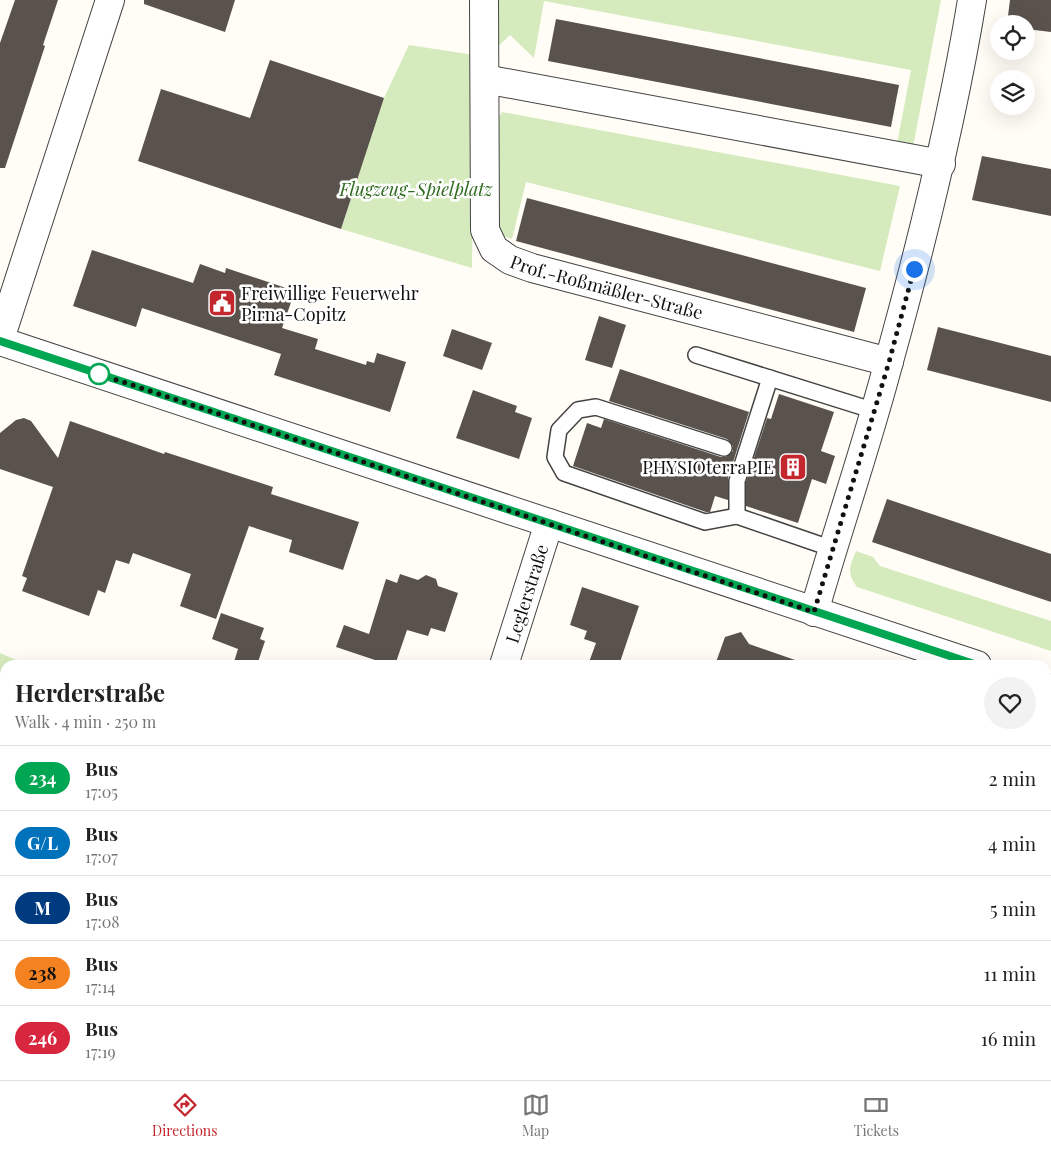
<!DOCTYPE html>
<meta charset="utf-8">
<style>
body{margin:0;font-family:"Playfair Display",serif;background:#f2f2f2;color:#222;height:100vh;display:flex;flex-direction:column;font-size:19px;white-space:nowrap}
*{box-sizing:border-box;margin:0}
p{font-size:16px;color:#767676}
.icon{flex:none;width:28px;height:28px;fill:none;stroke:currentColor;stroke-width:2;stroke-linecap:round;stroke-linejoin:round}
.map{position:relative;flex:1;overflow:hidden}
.sheet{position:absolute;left:0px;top:660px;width:1051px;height:420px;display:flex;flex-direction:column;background:#fff;border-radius:15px 15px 0 0;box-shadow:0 5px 20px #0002}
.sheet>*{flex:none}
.badge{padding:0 10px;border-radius:16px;font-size:18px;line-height:32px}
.buttons{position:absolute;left:990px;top:15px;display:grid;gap:10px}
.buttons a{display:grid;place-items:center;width:45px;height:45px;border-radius:50%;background:#fff;box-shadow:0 5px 20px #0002;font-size:25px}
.you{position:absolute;width:25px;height:25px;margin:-12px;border:4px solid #fff;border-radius:50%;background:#1a73e8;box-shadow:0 0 0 8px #1a73e833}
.map>.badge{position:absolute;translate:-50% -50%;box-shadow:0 0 0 2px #fff}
.round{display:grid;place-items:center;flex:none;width:52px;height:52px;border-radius:26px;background:#f2f2f2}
.summary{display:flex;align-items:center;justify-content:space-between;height:85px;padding:0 15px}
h1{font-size:24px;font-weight:700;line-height:38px}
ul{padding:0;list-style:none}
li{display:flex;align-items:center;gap:15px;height:65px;padding:0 15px;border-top:1px solid #e0e0e0}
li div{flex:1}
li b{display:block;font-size:19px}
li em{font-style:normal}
li .badge{min-width:55px;font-weight:700;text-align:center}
.dock{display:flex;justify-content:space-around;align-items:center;height:70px;border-top:1px solid #e0e0e0;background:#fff;font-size:14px;color:#767676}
.dock a{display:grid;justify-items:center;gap:2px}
.dock .on{color:#c4262e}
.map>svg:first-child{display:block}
.green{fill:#d5ebbd}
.forest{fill:#b9dc9c}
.building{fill:#5a524d}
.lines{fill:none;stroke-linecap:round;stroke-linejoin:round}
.service-casing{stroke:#444;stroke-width:18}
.minor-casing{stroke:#444;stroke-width:30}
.service{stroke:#fff;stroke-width:15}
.minor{stroke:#fff;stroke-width:28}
.rail-casing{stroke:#c4262e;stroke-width:5.5}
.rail{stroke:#fff;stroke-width:4;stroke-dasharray:11;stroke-linecap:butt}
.line-casing{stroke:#fff;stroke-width:11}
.line{stroke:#00a651;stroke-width:8}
.walk{stroke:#111;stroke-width:5;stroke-dasharray:0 9}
.stop-dot{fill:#fff;stroke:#00a651;stroke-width:2.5}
.labels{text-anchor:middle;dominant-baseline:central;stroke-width:5;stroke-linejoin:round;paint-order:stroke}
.park-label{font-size:18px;font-style:italic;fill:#2f6b1f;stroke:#fff}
.street-label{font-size:18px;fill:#111;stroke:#fff}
.poi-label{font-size:18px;fill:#111;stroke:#fff;text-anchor:start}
</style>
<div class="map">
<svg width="1051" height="1080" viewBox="0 0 1051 1080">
<rect width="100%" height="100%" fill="#fffdf5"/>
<g class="green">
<path d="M 491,0 L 941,0 L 913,147 L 897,144 L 911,70 L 544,1 L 534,58 L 510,35 L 492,52 Z"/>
<path d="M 409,45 L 474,55 L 472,268 L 341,229 L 384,98 Z"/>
<path d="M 502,112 L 900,186 L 880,271 L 526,182 L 512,239 L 490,231 L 493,126 Z"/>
<path d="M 856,551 L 873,557 L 880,566 L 1051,621 L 1051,651 L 857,587 C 846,572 850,566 856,551 Z"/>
<path d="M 0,653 L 28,665 L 5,665 L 5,707 L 0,705 Z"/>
<path d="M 0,739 L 5,742 L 5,794 L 0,792 Z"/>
<path d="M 1046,1002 L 1051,1004 L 1051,1080 L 869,1080 L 860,1075 L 1046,1075 Z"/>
<path d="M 95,1075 L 148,1075 L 145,1080 L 105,1080 Z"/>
<path d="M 621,1075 L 707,1075 L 716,1080 L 630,1080 Z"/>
</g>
<path class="forest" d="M 768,1075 L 860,1075 L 869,1080 L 777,1080 Z"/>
<g class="building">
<path d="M 15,0 L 58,0 L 43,45 L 45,46 L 5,168 L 0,168 L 0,43 Z"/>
<path d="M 144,0 L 235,0 L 225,32 L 144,4 Z"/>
<path d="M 1010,0 L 1051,0 L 1051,32 L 1026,29 L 1026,24 L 1007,24 Z"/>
<path d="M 556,19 L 899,85 L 891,127 L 548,61 Z"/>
<path d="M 270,60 L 384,98 L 341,229 L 138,161 L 161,89 L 250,118 Z"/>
<path d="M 982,156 L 1051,169 L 1051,216 L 972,200 Z"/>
<path d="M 527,198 L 866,288 L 854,332 L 516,241 Z"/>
<path d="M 92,250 L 193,283 L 200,264 L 225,273 L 226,268 L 295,291 L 282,328 L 318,339 L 315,349 L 366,365 L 367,361 L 374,363 L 377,353 L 406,362 L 390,412 L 274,375 L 281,354 L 142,308 L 136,327 L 73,306 Z"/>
<path d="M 599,316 L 626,325 L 612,368 L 585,360 Z"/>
<path d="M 938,327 L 1051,356 L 1051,402 L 927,370 Z"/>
<path d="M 452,329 L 492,343 L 482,370 L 443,356 Z"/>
<path d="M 620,369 L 749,412 L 728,478 L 728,500 L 715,496 L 710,512 L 706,512 L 573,466 L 587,423 L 601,428 L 604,419 L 721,457 L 726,457 L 733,451 L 733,446 L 727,439 L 609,401 Z"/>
<path d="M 473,390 L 517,406 L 515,412 L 532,418 L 519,459 L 456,438 Z"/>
<path d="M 779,394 L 834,412 L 821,451 L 835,456 L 826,484 L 812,479 L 798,523 L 746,506 L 746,482 L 767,418 L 771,419 Z"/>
<path d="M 24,418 L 31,421 L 58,458 L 70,421 L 164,454 L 165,452 L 273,487 L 271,494 L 359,522 L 343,570 L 289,552 L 292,540 L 249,526 L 216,619 L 180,606 L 191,574 L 133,553 L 129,564 L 116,560 L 105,593 L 98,590 L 89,616 L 22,591 L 27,578 L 22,576 L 53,487 L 0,469 L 0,433 L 16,420 Z"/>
<path d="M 887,499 L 1051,554 L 1051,602 L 872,542 Z"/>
<path d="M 400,574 L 418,580 L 426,575 L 436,579 L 438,586 L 458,593 L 445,632 L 431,628 L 428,636 L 407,630 L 395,665 L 390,665 L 336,647 L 344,625 L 369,634 L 386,579 L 397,583 Z"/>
<path d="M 582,587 L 639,606 L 619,665 L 588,665 L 596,643 L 584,639 L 587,631 L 570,625 Z"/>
<path d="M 221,613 L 264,628 L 260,639 L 265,641 L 257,665 L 233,665 L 238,649 L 212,639 Z"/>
<path d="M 741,632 L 749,644 L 798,661 L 797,665 L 715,665 L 725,637 Z"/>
</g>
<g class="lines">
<g class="service-casing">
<g id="service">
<path d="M 696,355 L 875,411"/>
<path d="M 724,448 L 596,407 L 578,410 L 559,430 L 555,457 L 564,473 L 705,522 L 737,516 L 833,549"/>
<path d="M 737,516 L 737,481 L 770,378"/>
</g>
</g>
<g class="minor-casing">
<g id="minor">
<path id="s1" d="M 484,0 L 485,230 L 494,249 L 510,260 L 532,268 L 889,362"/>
<path d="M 485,79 L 941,164"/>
<path d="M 0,339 L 110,0"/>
<path d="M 0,341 L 977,665"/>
<path d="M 814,612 C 838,528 867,445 889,361 C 922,242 952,122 972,0"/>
<path id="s2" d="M 504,665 L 549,523"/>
<path d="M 1046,688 L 1051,689"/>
<path d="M 0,1029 L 5,1029"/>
<path d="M 329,1080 L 331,1075"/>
</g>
</g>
<use href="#service" class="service"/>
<use href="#minor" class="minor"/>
<g class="rail-casing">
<g id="rail">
<path d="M 0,723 L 5,725"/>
<path d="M 737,1075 L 745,1080"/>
</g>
</g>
<use href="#rail" class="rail"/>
</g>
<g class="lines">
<g class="line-casing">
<path id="line" d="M 0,341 L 977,665"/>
</g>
<use href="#line" class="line"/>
<path class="walk" d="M 99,374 L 814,612 L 889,362 L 914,269"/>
</g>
<defs>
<g id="civic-square" transform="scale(1.4375)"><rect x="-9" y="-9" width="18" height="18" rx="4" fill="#c4262e" stroke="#fff"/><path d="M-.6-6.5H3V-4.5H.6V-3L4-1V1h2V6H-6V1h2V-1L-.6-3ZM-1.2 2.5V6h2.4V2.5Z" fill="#fff"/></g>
<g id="building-square" transform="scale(1.4375)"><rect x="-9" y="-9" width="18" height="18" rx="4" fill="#c4262e" stroke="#fff"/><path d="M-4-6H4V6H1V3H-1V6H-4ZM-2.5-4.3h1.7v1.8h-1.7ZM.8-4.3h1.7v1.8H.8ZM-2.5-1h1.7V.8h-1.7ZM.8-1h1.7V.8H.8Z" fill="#fff"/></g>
</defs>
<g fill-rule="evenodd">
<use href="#civic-square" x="222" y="303"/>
<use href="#building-square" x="793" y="467"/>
</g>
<circle class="stop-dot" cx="99" cy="374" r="10"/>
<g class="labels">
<g class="park-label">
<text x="416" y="189">Flugzeug-Spielplatz</text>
</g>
<g class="street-label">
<text stroke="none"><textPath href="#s1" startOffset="371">Prof.-Roßmäßler-Straße</textPath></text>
<text stroke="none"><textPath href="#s2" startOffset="75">Leglerstraße</textPath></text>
</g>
<g class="poi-label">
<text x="241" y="293">Freiwillige Feuerwehr<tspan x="241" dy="21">Pirna-Copitz</tspan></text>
<text x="774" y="467" text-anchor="end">PHYSIOterraPIE</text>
</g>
</g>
</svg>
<div class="buttons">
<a><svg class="icon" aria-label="locate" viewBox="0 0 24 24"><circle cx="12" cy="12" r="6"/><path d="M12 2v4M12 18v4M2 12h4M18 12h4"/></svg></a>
<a><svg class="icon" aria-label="layers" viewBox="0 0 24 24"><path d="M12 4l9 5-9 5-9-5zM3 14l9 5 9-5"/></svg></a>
</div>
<div class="you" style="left:914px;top:269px"></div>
<section class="sheet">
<div class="summary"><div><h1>Herderstraße</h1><p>Walk · 4 min · 250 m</p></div><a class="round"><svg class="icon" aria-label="heart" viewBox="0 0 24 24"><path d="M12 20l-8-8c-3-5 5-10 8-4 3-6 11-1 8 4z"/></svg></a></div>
<ul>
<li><span class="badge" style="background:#00a651;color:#fff">234</span><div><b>Bus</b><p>17:05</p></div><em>2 min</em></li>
<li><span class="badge" style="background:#0072bc;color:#fff">G/L</span><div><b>Bus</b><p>17:07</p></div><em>4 min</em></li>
<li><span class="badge" style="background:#003b80;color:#fff">M</span><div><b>Bus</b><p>17:08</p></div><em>5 min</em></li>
<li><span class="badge" style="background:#f58220;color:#111">238</span><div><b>Bus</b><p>17:14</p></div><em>11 min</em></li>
<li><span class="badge" style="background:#d7263d;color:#fff">246</span><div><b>Bus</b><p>17:19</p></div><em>16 min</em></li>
</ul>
</section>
</div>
<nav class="dock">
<a class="on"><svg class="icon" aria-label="directions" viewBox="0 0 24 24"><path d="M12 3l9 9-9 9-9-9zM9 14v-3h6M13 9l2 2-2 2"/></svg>Directions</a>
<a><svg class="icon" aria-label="map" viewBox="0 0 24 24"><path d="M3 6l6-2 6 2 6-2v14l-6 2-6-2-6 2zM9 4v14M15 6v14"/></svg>Map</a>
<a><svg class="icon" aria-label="tickets" viewBox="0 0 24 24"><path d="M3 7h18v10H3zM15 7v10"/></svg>Tickets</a>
</nav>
